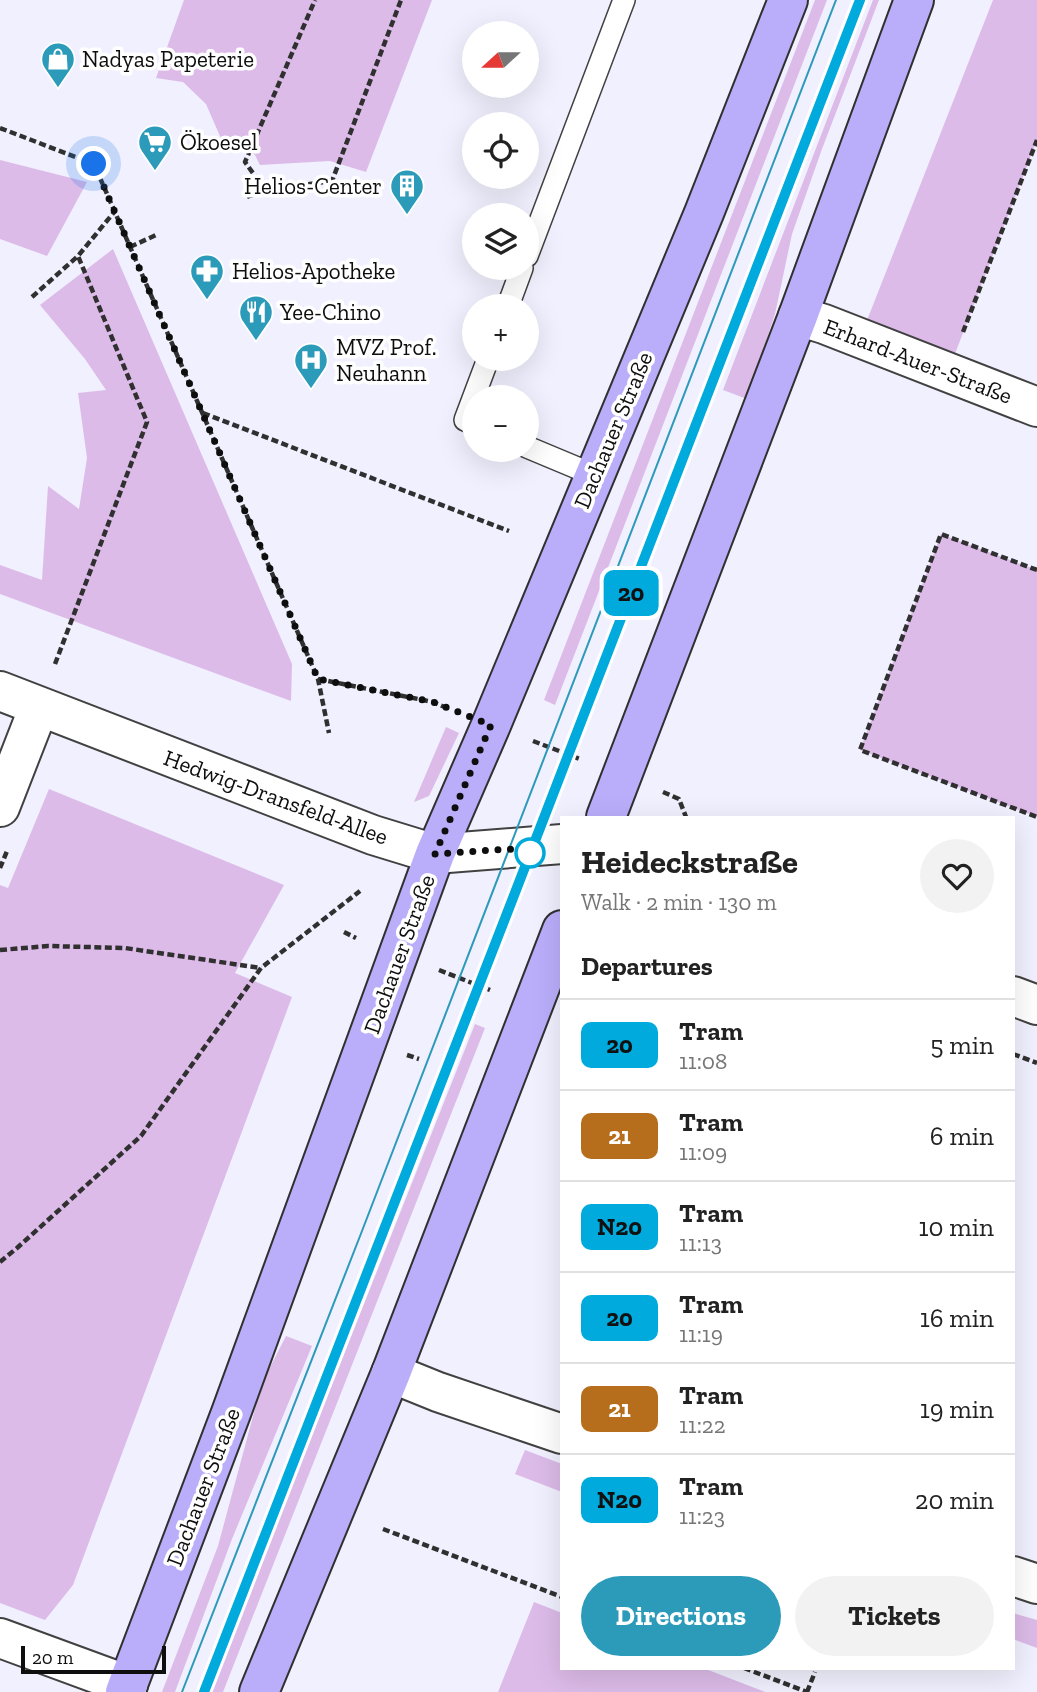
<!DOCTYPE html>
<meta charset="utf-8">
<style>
body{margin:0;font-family:"Zilla Slab",serif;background:#f2f2f2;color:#222;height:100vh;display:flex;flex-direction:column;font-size:26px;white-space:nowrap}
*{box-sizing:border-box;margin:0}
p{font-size:23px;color:#767676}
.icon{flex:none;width:38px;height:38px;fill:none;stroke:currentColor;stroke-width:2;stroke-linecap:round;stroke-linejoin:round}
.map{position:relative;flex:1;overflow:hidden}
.panel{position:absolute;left:560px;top:816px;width:455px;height:854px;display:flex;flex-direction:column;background:#fff;border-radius:0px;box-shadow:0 7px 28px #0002}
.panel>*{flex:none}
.badge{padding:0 14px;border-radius:10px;font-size:24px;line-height:46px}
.needle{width:46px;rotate:249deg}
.buttons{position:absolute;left:462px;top:21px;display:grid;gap:14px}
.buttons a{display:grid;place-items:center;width:77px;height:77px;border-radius:50%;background:#fff;box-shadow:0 7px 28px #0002;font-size:35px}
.scale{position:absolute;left:21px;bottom:18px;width:145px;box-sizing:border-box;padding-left:7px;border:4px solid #0e0e0e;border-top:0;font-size:19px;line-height:24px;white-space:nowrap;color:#0e0e0e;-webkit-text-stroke:5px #fff;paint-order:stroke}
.you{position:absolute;width:35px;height:35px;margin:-18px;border:5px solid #fff;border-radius:50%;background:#1a73e8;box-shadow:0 0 0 10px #1a73e833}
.map>.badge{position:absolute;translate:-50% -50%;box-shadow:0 0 0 4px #fff}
h2{padding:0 21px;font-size:26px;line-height:63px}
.round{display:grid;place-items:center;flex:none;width:74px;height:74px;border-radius:37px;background:#f2f2f2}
.overview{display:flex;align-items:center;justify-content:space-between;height:119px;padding:0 21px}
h1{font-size:33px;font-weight:800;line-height:52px}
.action{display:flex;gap:14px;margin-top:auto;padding:14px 21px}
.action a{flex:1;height:80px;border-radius:42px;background:#2c9ab9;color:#fff;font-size:28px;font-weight:800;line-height:80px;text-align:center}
.action a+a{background:#f2f2f2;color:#222}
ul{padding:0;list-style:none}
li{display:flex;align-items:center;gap:21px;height:91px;padding:0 21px;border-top:2px solid #e0e0e0}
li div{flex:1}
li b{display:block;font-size:26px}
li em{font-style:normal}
li .badge{min-width:77px;font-weight:700;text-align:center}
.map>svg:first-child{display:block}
.green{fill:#dcbbe8}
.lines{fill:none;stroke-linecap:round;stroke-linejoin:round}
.lane-casing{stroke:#414141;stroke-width:24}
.street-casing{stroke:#414141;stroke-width:42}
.secondary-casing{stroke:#303030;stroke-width:42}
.path{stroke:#303030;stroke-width:4.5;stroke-dasharray:7 3.5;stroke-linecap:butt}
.lane{stroke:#fff;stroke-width:21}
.street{stroke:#fff;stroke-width:38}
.secondary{stroke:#baaefb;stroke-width:38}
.tram{stroke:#2c9ab9;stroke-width:2}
.line-casing{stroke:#fff;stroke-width:16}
.line{stroke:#00aadc;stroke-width:10}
.walk{stroke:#0e0e0e;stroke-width:7;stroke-dasharray:0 12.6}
.stop-dot{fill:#fff;stroke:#00aadc;stroke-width:3.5}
.labels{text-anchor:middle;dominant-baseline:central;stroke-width:7;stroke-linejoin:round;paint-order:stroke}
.poi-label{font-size:23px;fill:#0e0e0e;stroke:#fff;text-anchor:start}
.street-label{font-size:23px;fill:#0e0e0e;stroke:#fff}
</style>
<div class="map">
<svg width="1037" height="1692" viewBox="0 0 1037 1692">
<rect width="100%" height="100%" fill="#f1f0fe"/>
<g class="green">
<path d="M 184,0 L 432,0 L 366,172 L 330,161 L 260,165 L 255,155 L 245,147 L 226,150 L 206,104 L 183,82 L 156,78 Z"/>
<path d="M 815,0 L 827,0 L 555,705 L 544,700 Z"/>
<path d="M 873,0 L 879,0 L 822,149 L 792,234 L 775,314 L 747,399 L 723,390 Z"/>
<path d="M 993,0 L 1037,0 L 1037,140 L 948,372 L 860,338 Z"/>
<path d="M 0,160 L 87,182 L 47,256 L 0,239 Z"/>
<path d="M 113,249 L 292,664 L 291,701 L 0,594 L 0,565 L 42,580 L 48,486 L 79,509 L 87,458 L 78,393 L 106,390 L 85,359 L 40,305 Z"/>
<path d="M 941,534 L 1037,570 L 1037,817 L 860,750 Z"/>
<path d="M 446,727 L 459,733 L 429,796 L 414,802 Z"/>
<path d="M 49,789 L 284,885 L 235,973 L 292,997 L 73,1585 L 45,1620 L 0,1603 L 0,885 L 8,888 Z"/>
<path d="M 475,1024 L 485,1028 L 223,1692 L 210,1692 Z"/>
<path d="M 286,1336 L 312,1346 L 232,1539 L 175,1692 L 162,1692 L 218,1546 L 262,1383 Z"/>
<path d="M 525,1450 L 562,1464 L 562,1492 L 515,1474 Z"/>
<path d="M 534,1602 L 562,1613 L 562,1668 L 703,1668 L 765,1692 L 498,1692 Z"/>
<path d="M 1013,1613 L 1037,1620 L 1037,1648 L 1013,1639 Z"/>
</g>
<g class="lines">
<g class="lane-casing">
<g id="lane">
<path d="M 527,256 L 624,0"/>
<path d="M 508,306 L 522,268"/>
<path d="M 474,424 L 465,420 L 488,359"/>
<path d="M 527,447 L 594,475"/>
</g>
</g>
<g class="street-casing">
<g id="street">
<path d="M 798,316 L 824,324 L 1037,407"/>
<path d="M 0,691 L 373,835 L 435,854 L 562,844"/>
<path d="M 0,807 L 39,707"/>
<path d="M 1013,996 L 1037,1005"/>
<path d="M 391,1373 L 438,1392 L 562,1434"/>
<path d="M 1013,1576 L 1037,1584"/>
<path d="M 0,1638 L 128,1685"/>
</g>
</g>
<g class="secondary-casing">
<g id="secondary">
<path d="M 606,817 L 798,316 L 914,0"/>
<path d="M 125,1692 L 231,1413 L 435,854 L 491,725 L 704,213 L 788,0"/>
<path d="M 259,1692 L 391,1373 L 562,930"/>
</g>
</g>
<g class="path">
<path d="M 0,128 L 94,164 L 318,679 L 329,733"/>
<path d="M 265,190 L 245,162 L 315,0"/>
<path d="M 247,197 L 265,190 L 332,181 L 401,0"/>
<path d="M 130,247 L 156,235"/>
<path d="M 32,297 L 78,256 L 115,211"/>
<path d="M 963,332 L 1037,140"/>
<path d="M 203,413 L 509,531"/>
<path d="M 1037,570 L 941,534 L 860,750 L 1037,817"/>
<path d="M 55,664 L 147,422 L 78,256"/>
<path d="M 318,679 L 433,702 L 449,709"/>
<path d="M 533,741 L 580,759"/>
<path d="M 663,792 L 679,799 L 686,817"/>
<path d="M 0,868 L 7,851"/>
<path d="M 344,932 L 356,938"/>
<path d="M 0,950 L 48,946 L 125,948 L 261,968"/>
<path d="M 439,970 L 490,990"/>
<path d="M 1013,1054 L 1037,1063"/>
<path d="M 407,1055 L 419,1059"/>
<path d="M 0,1262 L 17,1248 L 141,1136 L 261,968 L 360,891"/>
<path d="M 383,1529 L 562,1597"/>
<path d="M 744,1668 L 807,1692"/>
<path d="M 807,1692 L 815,1672"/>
</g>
<use href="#lane" class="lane"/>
<use href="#street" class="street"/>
<use href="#secondary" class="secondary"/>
<g class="tram">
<path d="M 182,1692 L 362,1231 L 836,0"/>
<path d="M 204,1692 C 423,1128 643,565 860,0"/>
</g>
</g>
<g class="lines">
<g class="line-casing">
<path id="line" d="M 204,1692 C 422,1128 645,565 860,0"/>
</g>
<use href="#line" class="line"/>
<path class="walk" d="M 94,164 L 318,679 L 433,702 L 491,725 L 435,854 L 509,849 L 530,853"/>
</g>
<defs>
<g id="shop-pin" transform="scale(1.75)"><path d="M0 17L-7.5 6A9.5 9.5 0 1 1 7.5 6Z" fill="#2c9ab9" stroke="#fff"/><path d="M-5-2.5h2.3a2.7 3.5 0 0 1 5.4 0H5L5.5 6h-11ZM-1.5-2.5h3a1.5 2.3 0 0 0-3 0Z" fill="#fff"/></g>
<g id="supermarket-pin" transform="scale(1.75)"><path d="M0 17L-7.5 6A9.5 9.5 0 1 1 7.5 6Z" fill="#2c9ab9" stroke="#fff"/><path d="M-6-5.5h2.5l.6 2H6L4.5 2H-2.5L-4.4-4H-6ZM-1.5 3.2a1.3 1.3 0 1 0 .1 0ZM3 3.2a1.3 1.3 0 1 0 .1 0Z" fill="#fff"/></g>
<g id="building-pin" transform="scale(1.75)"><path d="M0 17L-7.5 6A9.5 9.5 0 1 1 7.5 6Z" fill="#2c9ab9" stroke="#fff"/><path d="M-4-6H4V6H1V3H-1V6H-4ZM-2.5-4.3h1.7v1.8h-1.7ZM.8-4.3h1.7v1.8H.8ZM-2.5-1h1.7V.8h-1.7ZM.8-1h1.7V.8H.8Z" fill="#fff"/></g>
<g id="pharmacy-pin" transform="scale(1.75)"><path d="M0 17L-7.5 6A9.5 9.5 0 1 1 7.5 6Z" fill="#2c9ab9" stroke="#fff"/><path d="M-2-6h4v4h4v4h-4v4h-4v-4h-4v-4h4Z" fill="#fff"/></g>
<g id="restaurant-pin" transform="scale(1.75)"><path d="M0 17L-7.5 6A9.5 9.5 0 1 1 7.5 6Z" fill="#2c9ab9" stroke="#fff"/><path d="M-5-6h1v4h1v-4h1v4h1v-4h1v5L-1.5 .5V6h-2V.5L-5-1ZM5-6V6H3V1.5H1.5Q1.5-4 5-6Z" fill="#fff"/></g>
<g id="hospital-pin" transform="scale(1.75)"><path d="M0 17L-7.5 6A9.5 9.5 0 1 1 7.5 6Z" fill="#2c9ab9" stroke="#fff"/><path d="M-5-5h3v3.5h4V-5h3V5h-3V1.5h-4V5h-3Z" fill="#fff"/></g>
</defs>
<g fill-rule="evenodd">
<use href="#shop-pin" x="58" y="59"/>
<use href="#supermarket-pin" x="155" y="142"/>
<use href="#building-pin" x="407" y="186"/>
<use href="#pharmacy-pin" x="207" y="271"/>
<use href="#restaurant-pin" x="256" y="312"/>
<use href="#hospital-pin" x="311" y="360"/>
</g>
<circle class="stop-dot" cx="530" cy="853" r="14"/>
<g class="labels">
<g class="poi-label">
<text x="82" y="59">Nadyas Papeterie</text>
<text x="180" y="142">Ökoesel</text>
<text x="382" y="186" text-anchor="end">Helios-Center</text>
<text x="232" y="271">Helios-Apotheke</text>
<text x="280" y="312">Yee-Chino</text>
<text x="336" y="347">MVZ Prof.<tspan x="336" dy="26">Neuhann</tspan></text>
</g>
<g class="street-label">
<text transform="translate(918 361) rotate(21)">Erhard-Auer-Straße</text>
<text transform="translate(613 430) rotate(-67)">Dachauer Straße</text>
<text transform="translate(276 797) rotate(20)">Hedwig-Dransfeld-Allee</text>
<text transform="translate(399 954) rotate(-70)">Dachauer Straße</text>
<text transform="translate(203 1487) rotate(-69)">Dachauer Straße</text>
</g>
</g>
</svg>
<div class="buttons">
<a><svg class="needle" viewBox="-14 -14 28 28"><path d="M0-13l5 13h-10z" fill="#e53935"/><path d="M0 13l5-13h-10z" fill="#767676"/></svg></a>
<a><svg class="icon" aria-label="locate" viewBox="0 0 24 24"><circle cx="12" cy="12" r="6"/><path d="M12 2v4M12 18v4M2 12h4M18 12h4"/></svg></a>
<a><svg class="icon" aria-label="layers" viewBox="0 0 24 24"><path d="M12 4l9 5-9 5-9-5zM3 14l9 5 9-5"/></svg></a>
<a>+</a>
<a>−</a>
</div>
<div class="scale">20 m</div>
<div class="you" style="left:94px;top:164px"></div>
<b class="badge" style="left:631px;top:593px;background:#00aadc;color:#111">20</b>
<section class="panel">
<div class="overview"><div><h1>Heideckstraße</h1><p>Walk · 2 min · 130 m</p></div><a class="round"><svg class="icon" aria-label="heart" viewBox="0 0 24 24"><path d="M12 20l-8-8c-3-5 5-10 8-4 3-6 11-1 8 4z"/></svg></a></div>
<h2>Departures</h2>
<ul>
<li><span class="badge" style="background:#00aadc;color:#111">20</span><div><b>Tram</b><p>11:08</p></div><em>5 min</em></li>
<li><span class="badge" style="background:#b66e1c;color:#fff">21</span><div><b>Tram</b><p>11:09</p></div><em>6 min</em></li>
<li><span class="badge" style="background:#00aadc;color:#111">N20</span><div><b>Tram</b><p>11:13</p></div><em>10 min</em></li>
<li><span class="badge" style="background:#00aadc;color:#111">20</span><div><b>Tram</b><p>11:19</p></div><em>16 min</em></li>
<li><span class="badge" style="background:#b66e1c;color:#fff">21</span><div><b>Tram</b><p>11:22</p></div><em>19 min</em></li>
<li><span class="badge" style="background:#00aadc;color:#111">N20</span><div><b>Tram</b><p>11:23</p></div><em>20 min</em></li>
</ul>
<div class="action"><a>Directions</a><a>Tickets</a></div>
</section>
</div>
